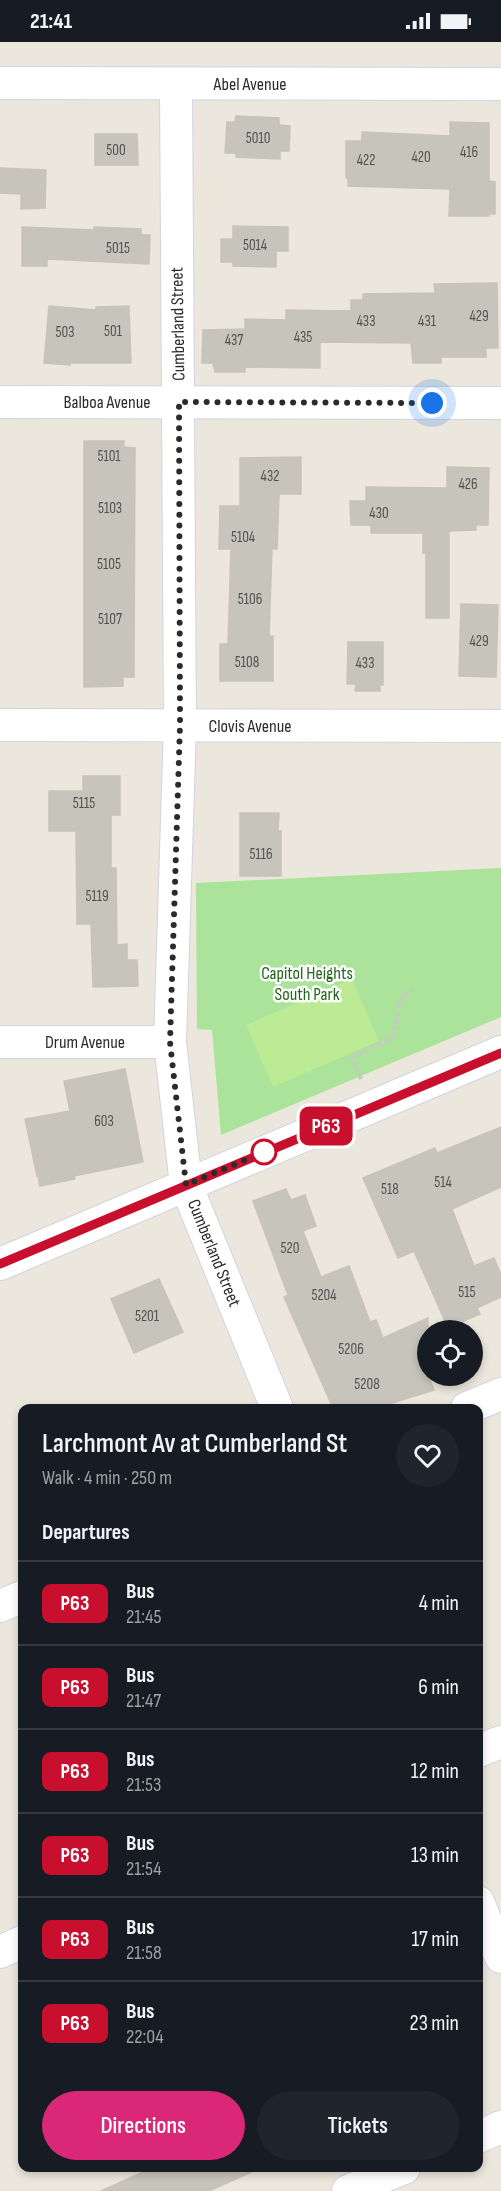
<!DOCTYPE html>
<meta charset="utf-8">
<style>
body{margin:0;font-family:"Sofia Sans Condensed",sans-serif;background:#20242c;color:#f1f3f6;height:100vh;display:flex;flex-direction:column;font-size:22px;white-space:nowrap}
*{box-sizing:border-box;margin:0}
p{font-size:20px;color:#9ea1a6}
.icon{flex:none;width:33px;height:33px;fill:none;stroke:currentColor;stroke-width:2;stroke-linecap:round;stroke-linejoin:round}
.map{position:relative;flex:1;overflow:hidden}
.panel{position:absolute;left:18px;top:1362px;width:465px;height:768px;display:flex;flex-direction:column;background:#171b24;border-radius:12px;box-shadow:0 3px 9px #0003}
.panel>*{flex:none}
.badge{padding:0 12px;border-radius:9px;font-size:21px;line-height:39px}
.fabs{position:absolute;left:417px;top:1278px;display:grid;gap:12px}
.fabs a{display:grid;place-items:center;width:66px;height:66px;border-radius:50%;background:#171b24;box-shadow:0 3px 9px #0003;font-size:30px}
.you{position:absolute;width:30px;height:30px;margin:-15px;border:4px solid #fff;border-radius:50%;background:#1a73e8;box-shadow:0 0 0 9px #1a73e833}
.map>.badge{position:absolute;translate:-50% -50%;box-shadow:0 0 0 3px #fff}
h2{padding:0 24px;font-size:22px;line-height:54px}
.round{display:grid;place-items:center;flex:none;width:63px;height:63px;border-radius:32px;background:#20242c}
.overview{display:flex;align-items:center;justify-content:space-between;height:102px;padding:0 24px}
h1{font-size:28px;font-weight:600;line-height:45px}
.primary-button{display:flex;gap:12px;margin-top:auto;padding:12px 24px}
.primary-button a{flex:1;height:69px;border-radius:36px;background:#db2777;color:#fff;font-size:24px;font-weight:600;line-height:69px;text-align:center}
.primary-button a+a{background:#20242c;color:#f1f3f6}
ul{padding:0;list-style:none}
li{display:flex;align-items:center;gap:18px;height:84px;padding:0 24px;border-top:2px solid #363941}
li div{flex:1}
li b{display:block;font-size:22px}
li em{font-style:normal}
li .badge{min-width:66px;font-weight:700;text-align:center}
.status{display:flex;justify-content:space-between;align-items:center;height:42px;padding:0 30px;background:#171b24;direction:ltr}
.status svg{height:16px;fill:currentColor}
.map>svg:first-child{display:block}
.green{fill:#aae399}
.pitch{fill:#bcea95}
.building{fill:#c7c5bb;stroke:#c8c3b6;stroke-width:1.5}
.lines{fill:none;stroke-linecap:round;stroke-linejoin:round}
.minor-casing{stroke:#d2d3e3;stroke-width:34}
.path{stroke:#c8c8c8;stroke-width:4;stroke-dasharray:4.5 3;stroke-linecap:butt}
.minor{stroke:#fff;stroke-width:32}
.line-casing{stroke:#fff;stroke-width:14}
.line{stroke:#c8102e;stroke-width:9}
.walk{stroke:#2a2a2a;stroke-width:6;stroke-dasharray:0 10.8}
.stop-dot{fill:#fff;stroke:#c8102e;stroke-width:3}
.labels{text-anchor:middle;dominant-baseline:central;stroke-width:5;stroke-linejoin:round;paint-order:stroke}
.number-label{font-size:15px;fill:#51514e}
.street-label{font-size:18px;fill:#2a2a2a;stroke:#fff}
.park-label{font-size:18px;fill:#22671a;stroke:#fff}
</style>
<div class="status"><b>21:41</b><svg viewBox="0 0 49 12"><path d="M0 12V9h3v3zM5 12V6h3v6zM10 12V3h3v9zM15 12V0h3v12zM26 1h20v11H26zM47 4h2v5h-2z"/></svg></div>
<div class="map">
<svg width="501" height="2149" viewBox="0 0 501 2149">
<rect width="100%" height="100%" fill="#ece7dc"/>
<path class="green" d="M 501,826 L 501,975 L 221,1093 L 212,988 L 197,987 L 196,841 Z"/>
<path class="pitch" d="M 352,937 L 379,999 L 273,1045 L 246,983 Z"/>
<g class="building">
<path d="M 236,74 L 279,76 L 279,83 L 290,84 L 289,109 L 280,109 L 280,117 L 236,115 L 236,111 L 225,111 L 227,80 L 235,80 Z"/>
<path d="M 450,80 L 489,81 L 489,139 L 495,140 L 495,172 L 489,172 L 489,174 L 449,174 L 450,147 L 348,144 L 348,136 L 346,136 L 346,99 L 362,99 L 362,90 L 450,94 Z"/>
<path d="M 95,92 L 137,92 L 138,123 L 95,123 Z"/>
<path d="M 0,126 L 46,128 L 45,166 L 21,167 L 21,152 L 0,151 Z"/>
<path d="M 233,184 L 288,185 L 288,209 L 276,209 L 276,225 L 233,224 L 233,220 L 221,220 L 221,197 L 233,197 Z"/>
<path d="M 22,185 L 94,188 L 94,185 L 141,187 L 141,193 L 150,193 L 149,222 L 47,217 L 47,224 L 22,224 Z"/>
<path d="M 497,241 L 498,306 L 486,306 L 486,315 L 441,315 L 441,321 L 413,321 L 411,301 L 320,300 L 320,326 L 245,325 L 245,330 L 215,330 L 213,321 L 202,321 L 203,288 L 245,287 L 245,277 L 286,278 L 286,268 L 351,269 L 351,258 L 363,258 L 363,252 L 435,251 L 434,242 Z"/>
<path d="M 49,264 L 96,268 L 96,265 L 129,264 L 131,321 L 70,321 L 70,323 L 44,321 Z"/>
<path d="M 84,399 L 124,399 L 124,405 L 135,406 L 134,635 L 123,635 L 123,644 L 84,645 Z"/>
<path d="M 301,415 L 301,452 L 279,452 L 277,507 L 272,507 L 269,594 L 273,594 L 273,639 L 220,639 L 220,602 L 228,602 L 231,507 L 219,507 L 220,464 L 240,464 L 240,416 Z"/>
<path d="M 447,425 L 489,426 L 488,483 L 476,483 L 476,488 L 449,489 L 449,576 L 426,576 L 426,511 L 423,511 L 423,491 L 371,491 L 371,483 L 351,483 L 350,459 L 366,459 L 366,445 L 447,446 Z"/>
<path d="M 461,562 L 498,563 L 496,635 L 459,634 Z"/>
<path d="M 348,600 L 383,600 L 383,643 L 380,642 L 380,649 L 355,649 L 356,642 L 347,642 Z"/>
<path d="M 83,734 L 120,734 L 120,773 L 111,773 L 111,826 L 116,826 L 117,903 L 127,902 L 127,918 L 137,918 L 138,944 L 93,945 L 91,882 L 77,882 L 76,789 L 49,789 L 49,749 L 83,749 Z"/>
<path d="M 240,771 L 279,771 L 278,789 L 281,789 L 281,834 L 240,834 Z"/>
<path d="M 125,1027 L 143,1120 L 74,1134 L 75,1137 L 40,1144 L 38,1134 L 37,1134 L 25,1077 L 70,1069 L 64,1039 Z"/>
<path d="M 501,1085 L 501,1145 L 452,1167 L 474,1224 L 494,1216 L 501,1233 L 501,1255 L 477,1266 L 480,1272 L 448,1286 L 414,1209 L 398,1216 L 363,1136 L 435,1106 L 437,1111 Z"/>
<path d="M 286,1147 L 291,1158 L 305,1153 L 316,1184 L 303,1189 L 321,1235 L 349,1224 L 370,1280 L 376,1278 L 383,1296 L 428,1276 L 428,1334 L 434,1348 L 376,1366 L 333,1366 L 284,1255 L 288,1253 L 253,1159 Z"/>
<path d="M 159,1237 L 183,1290 L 134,1311 L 111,1257 Z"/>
<path d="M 152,2126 L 260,2126 L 209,2149 L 101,2149 Z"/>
</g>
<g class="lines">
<g class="minor-casing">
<g id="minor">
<path d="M 0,41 L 501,42"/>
<path d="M 176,43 L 180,683 L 170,1000 L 186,1143 L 277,1366"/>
<path d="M 0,360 L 501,361"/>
<path d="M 0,683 L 501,684"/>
<path d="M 0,1000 L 170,1000"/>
<path d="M 0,1222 L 501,1010"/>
<path d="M 467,1366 L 501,1352"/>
<path d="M 0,1564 L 22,1555"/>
<path d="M 478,1709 L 501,1700"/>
<path d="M 478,1860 L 501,1915"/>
<path d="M 0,1910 L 22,1900"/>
<path d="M 478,2095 L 501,2085"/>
<path d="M 348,2149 L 404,2126"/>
</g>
</g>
<path class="path" d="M 361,1037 L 352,1015 L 386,999 L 393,993 L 402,955 L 412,948"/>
<use href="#minor" class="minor"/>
</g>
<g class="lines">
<g class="line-casing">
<path id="line" d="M 0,1222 L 501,1011"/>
</g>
<use href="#line" class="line"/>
<path class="walk" d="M 264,1110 L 269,1108 L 186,1143 L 170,1000 L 180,683 L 179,360 L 432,361"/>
</g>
<circle class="stop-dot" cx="264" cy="1110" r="12"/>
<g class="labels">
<g class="number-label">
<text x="258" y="96">5010</text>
<text x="116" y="108">500</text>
<text x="469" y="110">416</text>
<text x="421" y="115">420</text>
<text x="366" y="118">422</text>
<text x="255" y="203">5014</text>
<text x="118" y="206">5015</text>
<text x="479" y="274">429</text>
<text x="366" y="279">433</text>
<text x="427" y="279">431</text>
<text x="113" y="289">501</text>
<text x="65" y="290">503</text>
<text x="303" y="295">435</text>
<text x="234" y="298">437</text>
<text x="109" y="414">5101</text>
<text x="270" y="434">432</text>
<text x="468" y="442">426</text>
<text x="110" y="466">5103</text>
<text x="379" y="471">430</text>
<text x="243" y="495">5104</text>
<text x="109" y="522">5105</text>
<text x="250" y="557">5106</text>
<text x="110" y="577">5107</text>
<text x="479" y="599">429</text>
<text x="247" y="620">5108</text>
<text x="365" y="621">433</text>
<text x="84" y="761">5115</text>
<text x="261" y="812">5116</text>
<text x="97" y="854">5119</text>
<text x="104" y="1079">603</text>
<text x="443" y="1140">514</text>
<text x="390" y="1147">518</text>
<text x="290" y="1206">520</text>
<text x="467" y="1250">515</text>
<text x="324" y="1253">5204</text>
<text x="147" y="1274">5201</text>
<text x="351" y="1307">5206</text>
<text x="367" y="1342">5208</text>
</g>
<g class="street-label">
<text x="250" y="42">Abel Avenue</text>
<text transform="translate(178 282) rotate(-91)">Cumberland Street</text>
<text x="107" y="360">Balboa Avenue</text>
<text x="250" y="684">Clovis Avenue</text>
<text x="85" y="1000">Drum Avenue</text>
<text transform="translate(214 1211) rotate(68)">Cumberland Street</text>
</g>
<g class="park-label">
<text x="307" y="931">Capitol Heights<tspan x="307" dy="21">South Park</tspan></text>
</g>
</g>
</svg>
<div class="fabs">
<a><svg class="icon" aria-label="locate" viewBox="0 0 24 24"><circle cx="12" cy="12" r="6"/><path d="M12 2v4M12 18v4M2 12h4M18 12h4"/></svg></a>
</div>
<div class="you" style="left:432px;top:361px"></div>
<b class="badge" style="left:326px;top:1084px;background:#c8102e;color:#fff">P63</b>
<section class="panel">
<div class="overview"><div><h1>Larchmont Av at Cumberland St</h1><p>Walk · 4 min · 250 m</p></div><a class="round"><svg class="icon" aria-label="heart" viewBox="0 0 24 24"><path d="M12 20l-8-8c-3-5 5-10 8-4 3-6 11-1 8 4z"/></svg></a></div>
<h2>Departures</h2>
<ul>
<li><span class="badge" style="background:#c8102e;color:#fff">P63</span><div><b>Bus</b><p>21:45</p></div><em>4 min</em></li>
<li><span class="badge" style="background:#c8102e;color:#fff">P63</span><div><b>Bus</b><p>21:47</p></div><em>6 min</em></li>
<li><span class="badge" style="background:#c8102e;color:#fff">P63</span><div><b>Bus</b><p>21:53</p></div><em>12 min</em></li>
<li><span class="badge" style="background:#c8102e;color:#fff">P63</span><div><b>Bus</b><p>21:54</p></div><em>13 min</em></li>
<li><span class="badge" style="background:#c8102e;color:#fff">P63</span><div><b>Bus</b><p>21:58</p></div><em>17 min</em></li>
<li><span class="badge" style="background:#c8102e;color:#fff">P63</span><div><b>Bus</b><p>22:04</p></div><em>23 min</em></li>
</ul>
<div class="primary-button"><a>Directions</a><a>Tickets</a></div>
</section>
</div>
